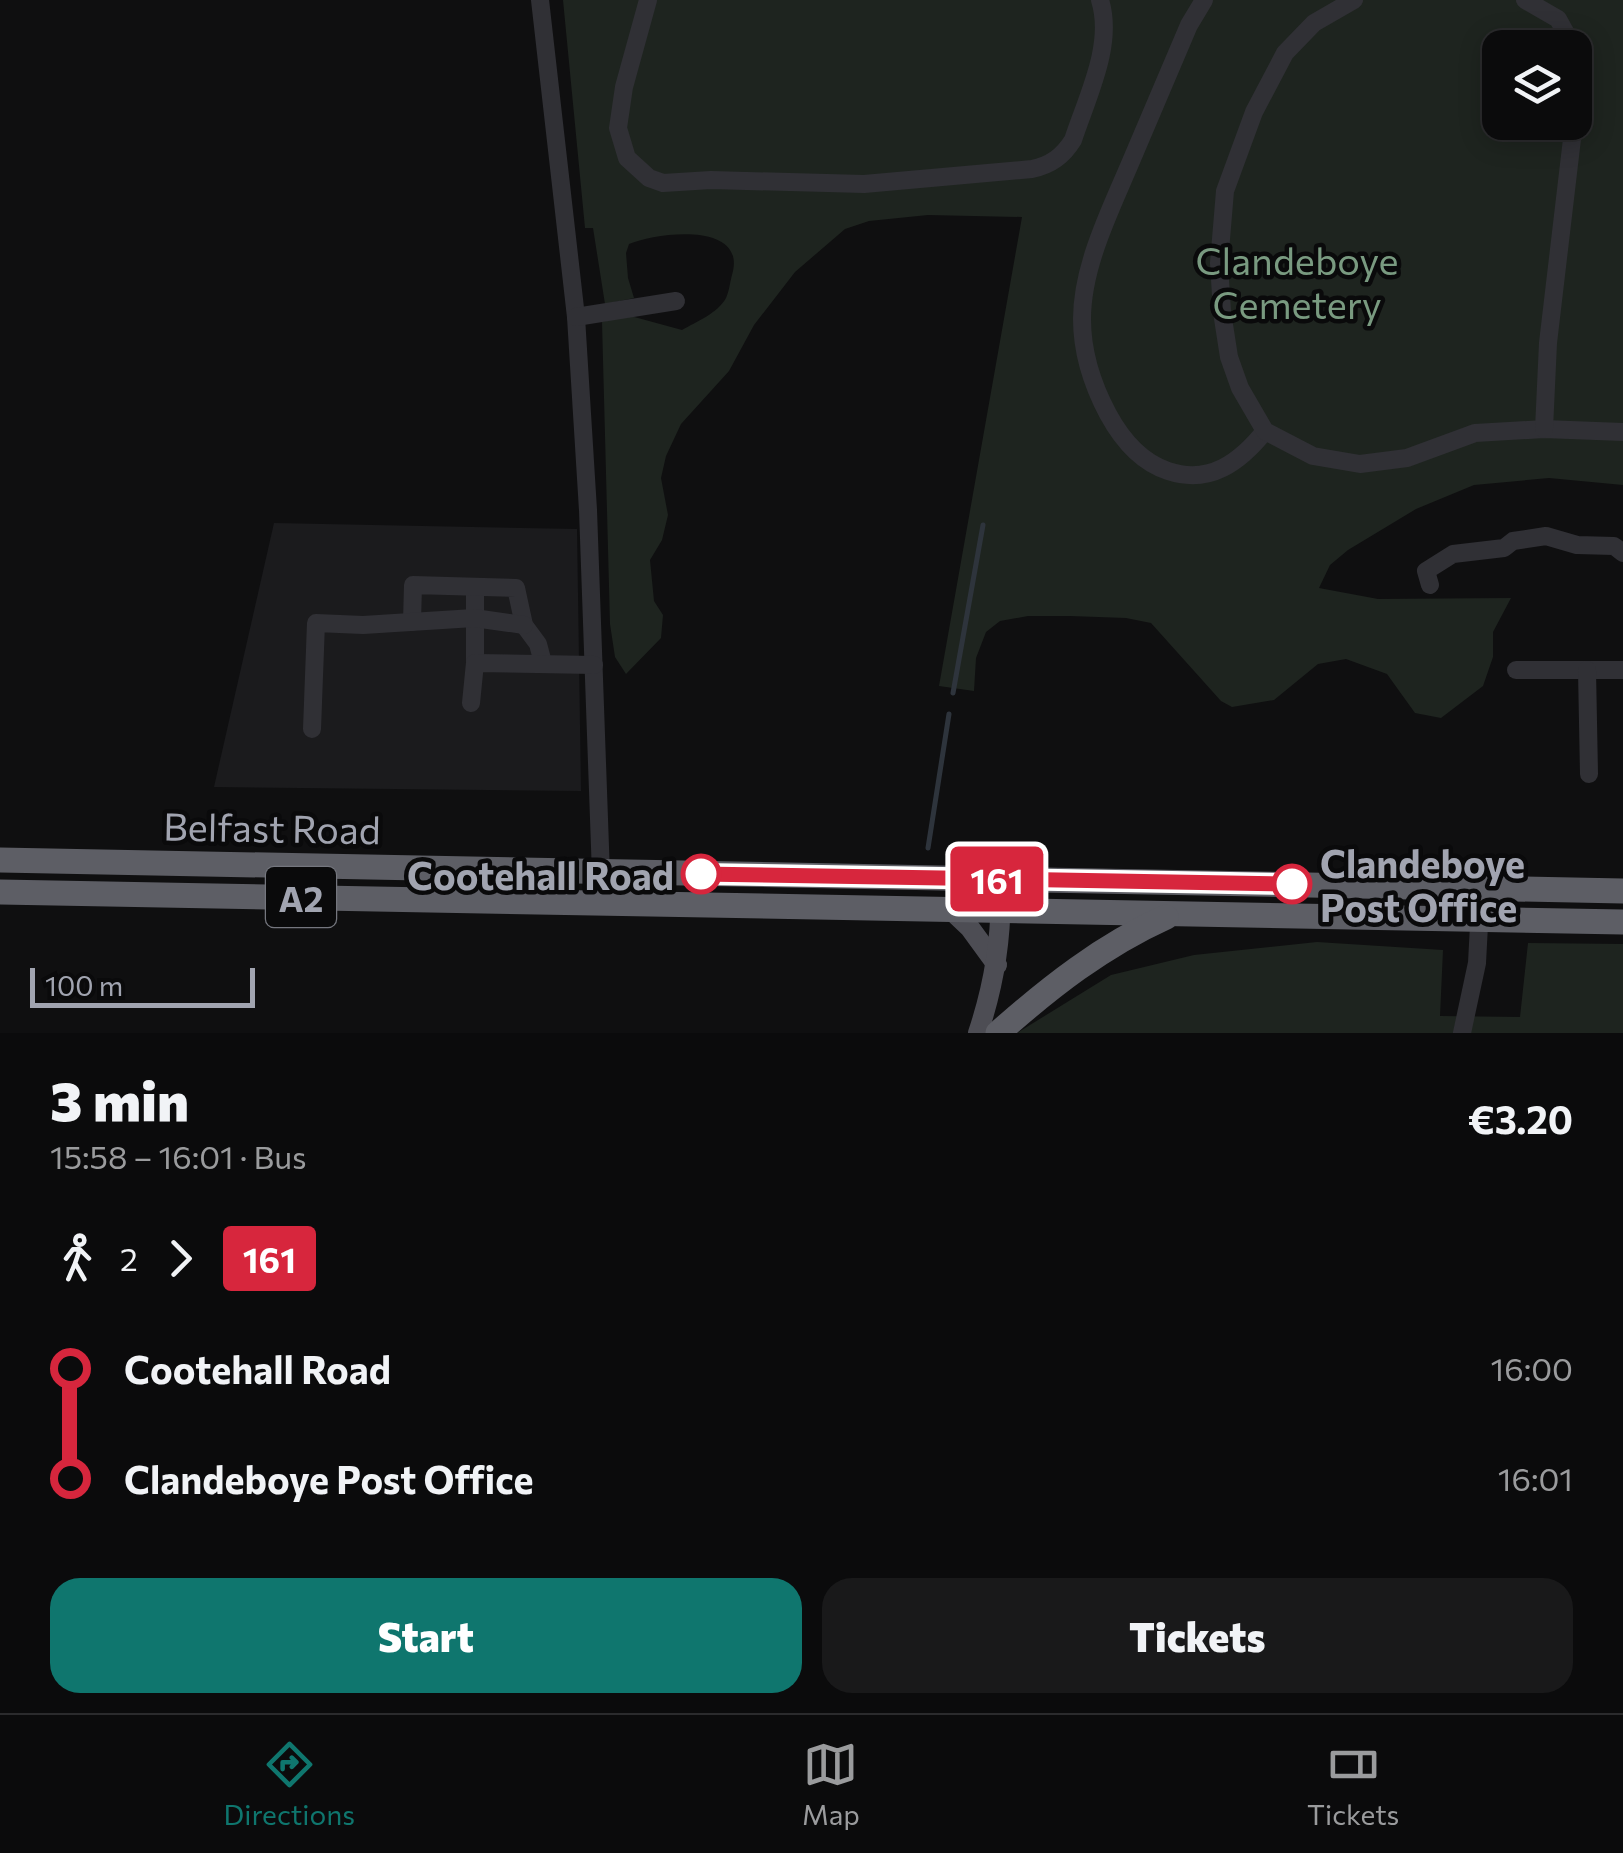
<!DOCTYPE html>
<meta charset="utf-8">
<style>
body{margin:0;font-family:Commissioner,sans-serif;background:#19191a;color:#f1f3f6;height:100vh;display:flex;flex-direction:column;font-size:38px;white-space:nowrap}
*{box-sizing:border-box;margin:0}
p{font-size:32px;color:#9a9b9d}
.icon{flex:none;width:55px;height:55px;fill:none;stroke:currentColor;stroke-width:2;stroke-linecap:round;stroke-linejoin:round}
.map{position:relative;height:1033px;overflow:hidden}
.side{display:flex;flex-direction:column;background:#0b0b0c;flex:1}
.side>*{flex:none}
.badge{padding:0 20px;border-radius:8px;font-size:35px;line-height:65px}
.controls{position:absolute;left:1482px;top:30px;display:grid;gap:20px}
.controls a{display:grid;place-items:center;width:110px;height:110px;border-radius:20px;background:#0b0b0c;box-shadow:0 5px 25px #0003,0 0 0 2px #2b2b2d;font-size:50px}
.scale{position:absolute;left:30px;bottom:25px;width:225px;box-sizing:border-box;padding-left:10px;border:5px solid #a1a4b0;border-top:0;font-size:28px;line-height:35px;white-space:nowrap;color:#a1a4b0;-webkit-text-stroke:8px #0a0a0b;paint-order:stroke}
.map>.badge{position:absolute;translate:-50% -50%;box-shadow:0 0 0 5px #fff}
.legs{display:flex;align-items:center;gap:15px;height:110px;padding:0 50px;font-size:32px}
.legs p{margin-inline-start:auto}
.overview{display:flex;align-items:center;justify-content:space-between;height:170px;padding:0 50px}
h1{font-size:55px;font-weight:800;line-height:75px}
.button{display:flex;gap:20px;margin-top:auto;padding:20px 50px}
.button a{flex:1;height:115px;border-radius:30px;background:#0f766e;color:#fff;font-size:40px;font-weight:800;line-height:115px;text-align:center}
.button a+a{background:#19191a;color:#f1f3f6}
ul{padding:0 50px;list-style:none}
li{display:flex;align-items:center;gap:35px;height:110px;font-size:38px}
li i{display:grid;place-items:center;width:15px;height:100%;margin:0 12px;background:currentColor}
li i::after{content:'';width:25px;height:25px;margin:-12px;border:8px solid;border-radius:50%;background:#0b0b0c}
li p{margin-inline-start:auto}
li:first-child i{background:linear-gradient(#0000 50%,currentColor 0)}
li:last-child i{background:linear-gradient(currentColor 50%,#0000 0)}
.dock{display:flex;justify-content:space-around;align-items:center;height:140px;border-top:2px solid #2b2b2d;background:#0b0b0c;font-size:28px;color:#9a9b9d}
.dock a{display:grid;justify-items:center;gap:5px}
.dock .selected{color:#0f766e}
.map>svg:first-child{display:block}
.built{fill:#1b1b1d}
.green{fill:#1e241f;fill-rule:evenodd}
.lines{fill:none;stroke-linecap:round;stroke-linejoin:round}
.stream{stroke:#2e343c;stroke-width:5}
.minor{stroke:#303035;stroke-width:18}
.major{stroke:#4d4d54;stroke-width:20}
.highway{stroke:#5d5e65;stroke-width:25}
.line-1-casing{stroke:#fff;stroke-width:22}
.line-1{stroke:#d7263d;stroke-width:15}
.stop-1-dot{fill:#fff;stroke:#d7263d;stroke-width:5}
.labels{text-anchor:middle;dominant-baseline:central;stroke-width:9;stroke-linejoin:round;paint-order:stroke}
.shield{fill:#0a0a0b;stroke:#74767e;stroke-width:2.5}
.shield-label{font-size:35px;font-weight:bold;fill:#a1a4b0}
.park-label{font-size:38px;fill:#799a80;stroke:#0a0a0b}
.street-label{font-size:38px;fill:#a1a4b0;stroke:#0a0a0b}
.stop-label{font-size:38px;font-weight:bold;fill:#a1a4b0;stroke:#0a0a0b;text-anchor:start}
</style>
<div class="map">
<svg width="1623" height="1033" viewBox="0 0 1623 1033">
<rect width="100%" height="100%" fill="#0f0f10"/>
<path class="built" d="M 274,523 L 577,529 L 581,791 L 214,787 Z"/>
<g class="green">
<path d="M 563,0 L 1623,0 L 1623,485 L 1549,478 L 1474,485 L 1416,509 L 1348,550 L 1330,565 L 1319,588 L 1378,599 L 1511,598 L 1493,632 L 1493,657 L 1483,686 L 1441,718 L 1415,713 L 1387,674 L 1346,659 L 1318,664 L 1274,700 L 1232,707 L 1221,701 L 1151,623 L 1126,618 L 1070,616 L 1028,616 L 1000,621 L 986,632 L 976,658 L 974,691 L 939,686 L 1022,217 L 928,215 L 869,221 L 845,229 L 795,272 L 754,325 L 729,371 L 681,424 L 666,456 L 661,478 L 668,515 L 662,540 L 650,560 L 654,601 L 663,615 L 661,638 L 626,674 L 615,657 L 610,624 L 602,322 L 627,315 L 682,330 C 696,322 718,313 726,298 C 729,292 730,282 732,275 C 748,221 657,232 629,244 L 626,253 L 628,278 L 634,298 L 605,304 L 593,228 L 585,228 ZM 1500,48 L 1575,48 L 1575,122 L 1500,122 Z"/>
<path d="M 1317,942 L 1443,950 L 1440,1016 L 1520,1017 L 1528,943 L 1623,944 L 1623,1033 L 1017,1033 L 1111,975 L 1194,955 Z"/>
</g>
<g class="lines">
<g class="stream">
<path d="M 953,693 L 983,525"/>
<path d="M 928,848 L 949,714"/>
</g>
<g class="minor">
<path d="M 540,0 L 576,317 L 588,510 L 602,903"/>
<path d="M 648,0 L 624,87 L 618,128 L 627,158 L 649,178 L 663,183 L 711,180 L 864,184 L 1032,169 C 1051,165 1063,156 1073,140 C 1087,97 1114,45 1100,0"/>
<path d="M 1204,0 L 1189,25 C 1169,72 1149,119 1129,166 C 1109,213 1082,267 1082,319 C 1082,353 1092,384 1108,414 C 1121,438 1141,462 1168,471 C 1210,485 1240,462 1265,431"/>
<path d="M 1354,0 L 1314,23 L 1285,53 L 1254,112 L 1225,191 L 1219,263 L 1222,312 L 1229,357 L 1240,388 L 1265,431 L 1313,456 L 1360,464 L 1407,458 L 1475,433 L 1544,429 L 1623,432"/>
<path d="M 1525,0 L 1558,19 L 1574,48"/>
<path d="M 1575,50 L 1580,80 L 1575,116"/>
<path d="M 576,317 L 676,301"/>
<path d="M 1544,429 L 1548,343 L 1574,122"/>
<path d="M 1430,585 L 1426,571 L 1453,554 L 1504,548 L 1513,541 L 1546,536 L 1577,545 L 1614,546 L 1623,553"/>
<path d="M 475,587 L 475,663"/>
<path d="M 412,622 L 413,585 L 516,588 L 524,625 L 538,644 L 543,663"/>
<path d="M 1516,670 L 1623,670"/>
<path d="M 1587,670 L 1589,774"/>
<path d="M 471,703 L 475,663 L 594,665"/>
<path d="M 312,729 L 316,623 L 363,625 L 474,618 L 524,625"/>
<path d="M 1462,1033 L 1477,963 L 1481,887"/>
</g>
<g class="major">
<path d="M 950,909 L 970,928 L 997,965"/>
<path d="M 978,1033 C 995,982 1003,933 1000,879"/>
</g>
<g class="highway">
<path d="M 0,860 L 1623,891"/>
<path d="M 0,892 L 1623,922"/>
<path d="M 998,1033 C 1050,987 1102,946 1166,917"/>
</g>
</g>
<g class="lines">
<g class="line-1-casing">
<path id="line-1" d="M 701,874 L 1292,884"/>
</g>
<use href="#line-1" class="line-1"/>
</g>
<g class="stop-1-dot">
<circle cx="701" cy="874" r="18"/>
<circle cx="1292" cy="884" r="18"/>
</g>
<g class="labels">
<rect class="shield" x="266" y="867" width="70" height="60" rx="8"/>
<g class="shield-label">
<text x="301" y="897">A2</text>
</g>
<g class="park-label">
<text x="1297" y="259">Clandeboye<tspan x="1297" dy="44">Cemetery</tspan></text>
</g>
<g class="street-label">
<text transform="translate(272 827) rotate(1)">Belfast Road</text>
</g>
<g class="stop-label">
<text x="1320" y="862">Clandeboye<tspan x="1320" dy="44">Post Office</tspan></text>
<text x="674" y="874" text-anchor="end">Cootehall Road</text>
</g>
</g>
</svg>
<div class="controls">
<a><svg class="icon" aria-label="layers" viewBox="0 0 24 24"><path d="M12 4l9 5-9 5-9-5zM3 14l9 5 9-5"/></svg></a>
</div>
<div class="scale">100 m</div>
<b class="badge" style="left:997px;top:879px;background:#d7263d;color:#fff">161</b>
</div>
<section class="side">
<div class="overview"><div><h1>3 min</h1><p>15:58 – 16:01 · Bus</p></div><b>€3.20</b></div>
<div class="legs"><svg class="icon" aria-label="walk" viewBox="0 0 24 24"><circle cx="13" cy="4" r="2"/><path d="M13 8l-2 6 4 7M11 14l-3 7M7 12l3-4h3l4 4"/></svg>2<svg class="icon" aria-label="forward" viewBox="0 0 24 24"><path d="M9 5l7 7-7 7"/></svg><b class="badge" style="background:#d7263d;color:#fff">161</b></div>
<ul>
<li><i style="color:#d7263d"></i><b>Cootehall Road</b><p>16:00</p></li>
<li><i style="color:#d7263d"></i><b>Clandeboye Post Office</b><p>16:01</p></li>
</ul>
<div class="button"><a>Start</a><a>Tickets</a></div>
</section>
<nav class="dock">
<a class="selected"><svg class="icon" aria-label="directions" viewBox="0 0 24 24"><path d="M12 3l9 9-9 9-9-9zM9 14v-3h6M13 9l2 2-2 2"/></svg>Directions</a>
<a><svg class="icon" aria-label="map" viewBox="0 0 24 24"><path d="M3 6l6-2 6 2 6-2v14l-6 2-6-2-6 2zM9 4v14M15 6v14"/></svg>Map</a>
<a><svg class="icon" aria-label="tickets" viewBox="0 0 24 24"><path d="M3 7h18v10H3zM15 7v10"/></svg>Tickets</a>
</nav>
